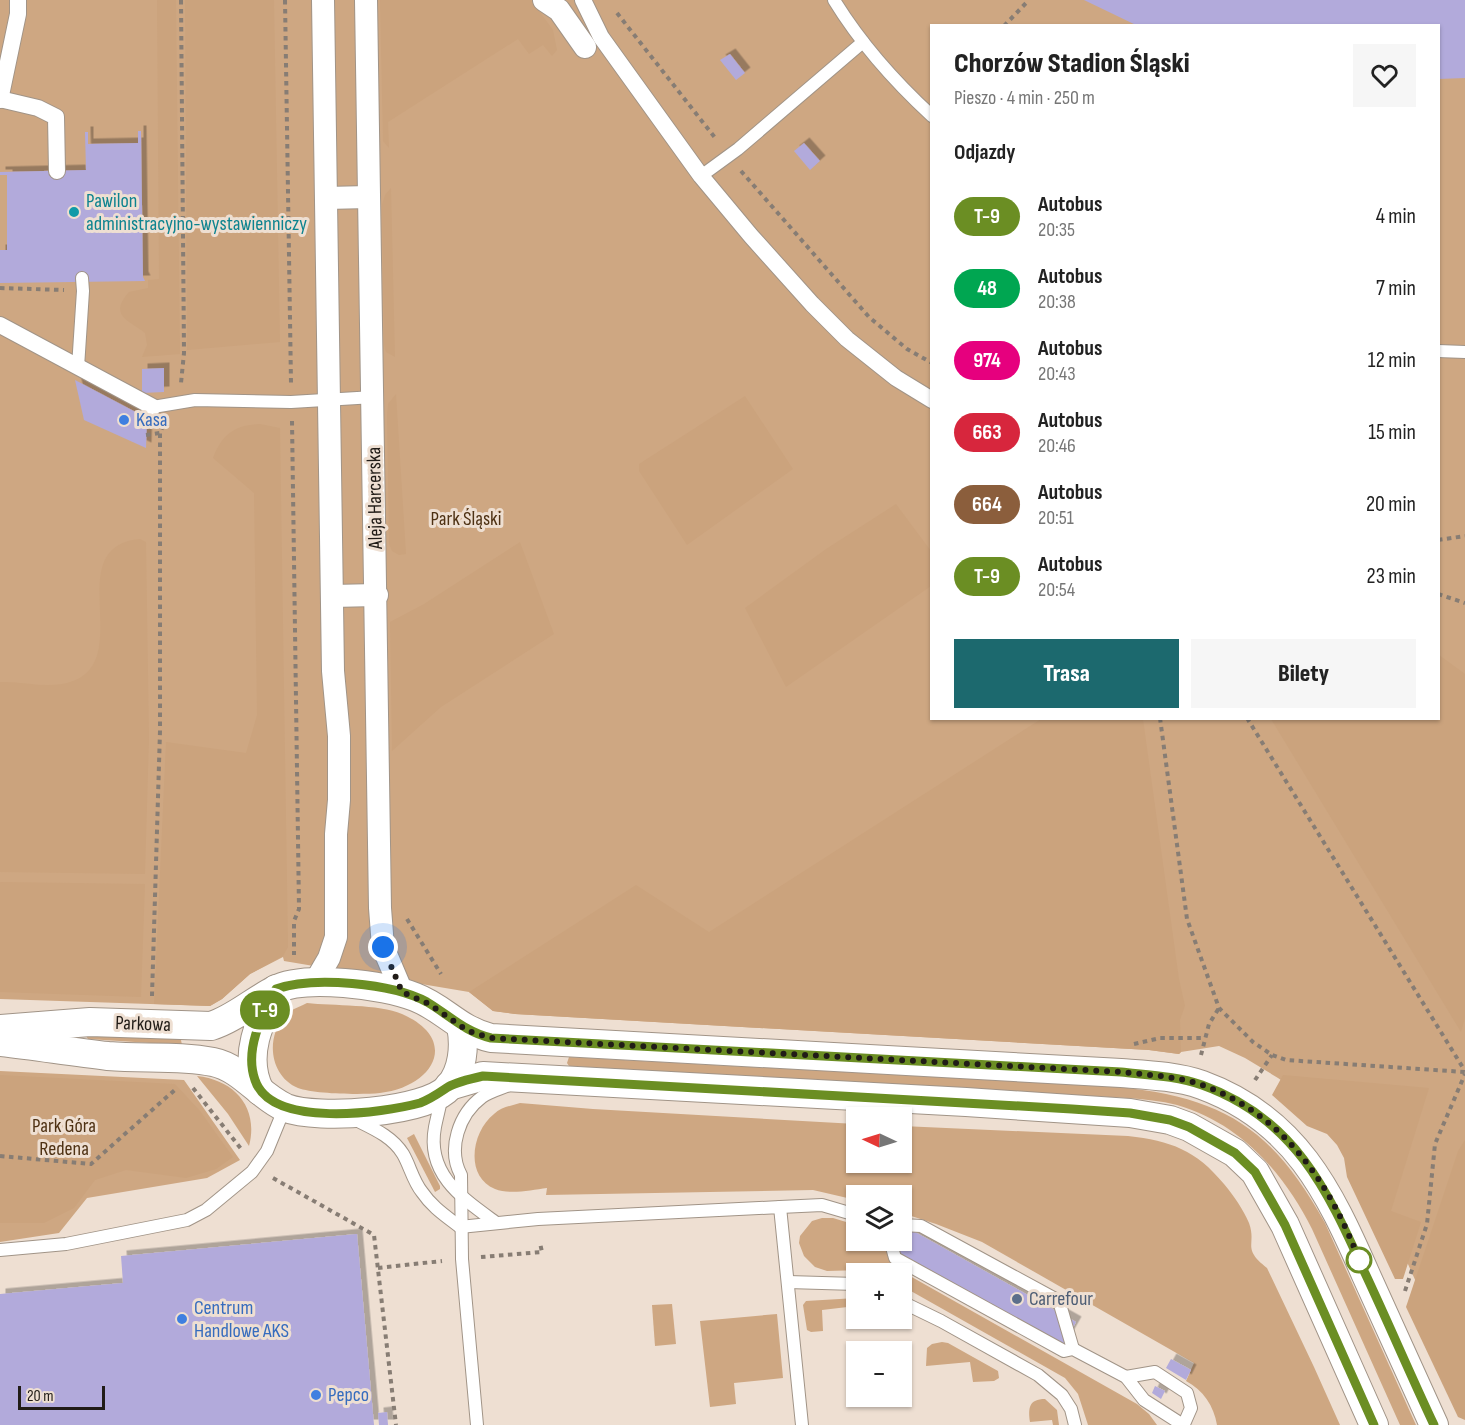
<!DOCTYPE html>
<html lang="pl">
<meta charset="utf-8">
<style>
body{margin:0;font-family:"Sofia Sans Condensed",sans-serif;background:#f6f6f6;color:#222;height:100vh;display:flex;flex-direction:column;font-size:22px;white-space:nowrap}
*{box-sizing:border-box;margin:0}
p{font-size:20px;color:#767676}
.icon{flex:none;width:33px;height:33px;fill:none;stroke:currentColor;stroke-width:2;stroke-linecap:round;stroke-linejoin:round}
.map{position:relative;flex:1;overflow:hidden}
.panel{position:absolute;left:930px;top:24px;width:510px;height:696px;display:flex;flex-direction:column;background:#fff;border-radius:0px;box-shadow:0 2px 4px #0004}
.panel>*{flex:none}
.badge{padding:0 12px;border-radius:20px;font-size:21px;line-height:39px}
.needle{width:39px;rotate:274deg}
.buttons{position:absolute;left:846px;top:1107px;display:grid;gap:12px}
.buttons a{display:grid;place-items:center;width:66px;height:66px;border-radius:0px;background:#fff;box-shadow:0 2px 4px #0004;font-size:30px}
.scale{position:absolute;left:18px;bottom:15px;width:87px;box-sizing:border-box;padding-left:6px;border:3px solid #211c17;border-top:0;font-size:16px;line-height:21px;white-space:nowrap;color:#211c17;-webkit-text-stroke:4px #eedfd2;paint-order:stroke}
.you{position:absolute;width:30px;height:30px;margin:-15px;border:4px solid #fff;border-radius:50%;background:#1a73e8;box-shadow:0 0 0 9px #1a73e833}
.map>.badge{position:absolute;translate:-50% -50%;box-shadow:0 0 0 3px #fff}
h2{padding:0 24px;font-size:22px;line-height:54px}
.round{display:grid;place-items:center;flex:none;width:63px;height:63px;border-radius:0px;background:#f6f6f6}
.summary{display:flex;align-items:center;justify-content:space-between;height:102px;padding:0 24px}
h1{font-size:28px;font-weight:800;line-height:45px}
.cta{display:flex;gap:12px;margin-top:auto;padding:12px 24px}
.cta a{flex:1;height:69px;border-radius:0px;background:#1c696e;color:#fff;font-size:24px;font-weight:800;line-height:69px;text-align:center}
.cta a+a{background:#f6f6f6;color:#222}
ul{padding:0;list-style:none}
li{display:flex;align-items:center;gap:18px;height:72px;padding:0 24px}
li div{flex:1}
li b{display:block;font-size:22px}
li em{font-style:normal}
li .badge{min-width:66px;font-weight:700;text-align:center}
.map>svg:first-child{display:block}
.green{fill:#cea782;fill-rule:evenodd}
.forest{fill:#cba37d}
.building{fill:#b2aadb;filter:url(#shadow)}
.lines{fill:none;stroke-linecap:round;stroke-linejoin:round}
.service-casing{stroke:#a19487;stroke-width:14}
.pedestrian-casing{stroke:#a19487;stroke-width:18}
.minor-casing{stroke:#a19487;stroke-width:24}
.tertiary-casing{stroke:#a19487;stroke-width:30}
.path{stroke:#877d74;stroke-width:4;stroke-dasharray:4.5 4.5;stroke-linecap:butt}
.service{stroke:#fff;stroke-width:12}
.pedestrian{stroke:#fff;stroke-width:16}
.minor{stroke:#fff;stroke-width:22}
.tertiary{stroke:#fff;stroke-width:28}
.line-casing{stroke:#fff;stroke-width:14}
.line{stroke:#6b8e23;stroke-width:9}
.walk{stroke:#211c17;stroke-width:6;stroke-dasharray:0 10.8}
.culture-dot{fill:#0f9aa8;stroke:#eedfd2;stroke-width:2}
.shop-dot{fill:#3f7fe0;stroke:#eedfd2;stroke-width:2}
.stop-dot{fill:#fff;stroke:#6b8e23;stroke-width:3}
.service-dot{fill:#5c6f8a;stroke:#eedfd2;stroke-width:2}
.labels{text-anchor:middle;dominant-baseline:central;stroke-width:6;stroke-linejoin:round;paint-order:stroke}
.culture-label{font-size:20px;fill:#0d838f;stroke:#eedfd2;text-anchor:start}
.shop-label{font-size:20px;fill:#366cbe;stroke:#eedfd2;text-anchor:start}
.street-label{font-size:20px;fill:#211c17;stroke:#eedfd2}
.park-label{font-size:20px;fill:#4e3113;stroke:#eedfd2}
.service-label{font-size:20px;fill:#4e5e75;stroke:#eedfd2;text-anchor:start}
</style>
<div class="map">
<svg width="1465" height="1425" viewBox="0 0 1465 1425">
<defs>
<filter id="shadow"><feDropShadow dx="5.5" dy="-5.5" stdDeviation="0" flood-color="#0004"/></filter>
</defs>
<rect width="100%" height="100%" fill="#eedfd2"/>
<g class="green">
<path d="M 0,0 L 1465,0 L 1465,1391 L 1390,1224 L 1339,1121 L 1278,1078 L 1245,1058 L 1219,1046 L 1181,1052 L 1179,1054 L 1149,1050 L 515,1014 L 493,1011 L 469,992 L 284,961 L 283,957 L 250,974 L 222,999 L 210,1006 L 0,999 ZM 932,26 L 1438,26 L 1438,718 L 932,718 Z"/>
<path d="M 307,1003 C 333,1006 379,1004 402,1014 C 461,1040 433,1087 380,1093 C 361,1095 314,1094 298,1088 C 267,1075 265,1031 290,1011 C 295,1008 302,1006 307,1003 Z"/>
<path d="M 180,1035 L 182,1045 L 88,1039 L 86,1036 Z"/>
<path d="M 569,1057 L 1117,1087 C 1224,1097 1273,1129 1325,1223 L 1416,1425 L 1400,1425 L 1312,1229 C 1284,1173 1240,1123 1177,1105 C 1161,1101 1144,1099 1127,1098 L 569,1066 L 567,1063 Z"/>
<path d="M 0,1071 L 184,1080 L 240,1160 L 207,1178 L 87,1198 L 59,1233 L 0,1242 Z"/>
<path d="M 197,1076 C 235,1080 259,1108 249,1146 L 228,1114 Z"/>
<path d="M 520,1103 L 593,1109 L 856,1124 L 856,1162 L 902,1162 L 902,1126 L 1128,1136 C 1171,1141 1196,1150 1224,1184 C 1234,1196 1243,1209 1249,1223 C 1257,1245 1241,1248 1267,1268 L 1314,1367 L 1340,1425 L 1217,1425 C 1214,1406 1203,1390 1186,1381 L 1194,1363 L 982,1242 L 936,1224 L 902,1213 L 902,1196 L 856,1196 L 856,1200 L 813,1190 L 546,1195 L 547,1188 C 531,1190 510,1195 495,1189 C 464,1176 472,1131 494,1114 C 501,1107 511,1106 520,1103 Z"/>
<path d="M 414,1134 L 440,1186 L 440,1189 L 435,1192 L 407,1138 Z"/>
<path d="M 822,1218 L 833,1218 L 856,1225 L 856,1240 L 883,1241 L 894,1267 L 1137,1404 L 1149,1414 L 1157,1425 L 1088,1425 L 1078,1394 L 1065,1378 L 902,1286 L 902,1274 L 878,1273 L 863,1270 L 827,1271 L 815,1267 L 804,1256 L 799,1243 L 800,1236 L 812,1221 Z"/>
<path d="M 856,1298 L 856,1306 L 822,1310 L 823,1331 L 811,1332 L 807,1330 L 803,1305 L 806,1301 Z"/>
<path d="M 672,1304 L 676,1344 L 655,1346 L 652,1305 Z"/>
<path d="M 777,1314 L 783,1378 L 734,1383 L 736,1404 L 710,1407 L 700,1321 Z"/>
<path d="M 942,1342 L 948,1343 L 998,1371 L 999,1378 L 994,1381 L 973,1382 L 970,1362 L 926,1366 L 927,1348 L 932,1344 Z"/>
<path d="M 1045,1399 L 1057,1410 L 1059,1425 L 1053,1425 L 1052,1420 L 1030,1422 C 1028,1408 1029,1399 1045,1399 Z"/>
</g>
<g class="forest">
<path d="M 157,0 L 176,0 L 180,354 L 142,357 L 147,345 L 145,333 C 129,320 108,316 129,292 L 148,288 L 148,280 L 159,279 Z"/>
<path d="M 185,0 L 274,0 L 280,342 L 187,350 Z"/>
<path d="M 380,0 L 531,0 L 553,30 L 557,50 L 552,56 L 543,45 L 529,54 L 518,39 L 388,122 L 389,148 L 383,141 Z"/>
<path d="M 391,188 L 395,357 L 386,352 L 384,345 L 382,204 L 385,195 Z"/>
<path d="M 396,394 L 406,554 L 399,555 L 392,551 L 389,544 L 387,416 L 388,404 Z"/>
<path d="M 745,396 L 793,469 L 687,545 L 639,471 L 639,464 Z"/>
<path d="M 260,424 L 280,428 L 288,947 L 283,956 L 250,974 L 222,999 L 210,1006 L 154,1004 L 166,742 L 246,753 L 257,715 L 254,493 L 213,458 C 222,434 235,425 260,424 Z"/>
<path d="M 896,504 L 931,551 L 931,586 L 786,687 L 745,608 L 826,549 Z"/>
<path d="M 140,539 L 146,542 L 149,738 L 145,874 L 0,872 L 0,682 C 25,681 49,690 73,681 C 135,658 60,546 140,539 Z"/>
<path d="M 520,542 L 554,634 L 441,707 L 392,751 L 390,622 L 424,604 Z"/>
<path d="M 1439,655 L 1465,674 L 1465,1018 L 1461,1032 L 1271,719 L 1438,718 Z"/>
<path d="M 1041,719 L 1143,719 L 1179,979 L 1185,1006 L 1180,1020 L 1181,1052 L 1179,1054 L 1149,1050 L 515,1014 L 493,1011 L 469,992 L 636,885 L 709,932 Z"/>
<path d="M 0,882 L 145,884 L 141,997 L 0,992 Z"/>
<path d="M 0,1075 L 175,1084 L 200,1111 L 233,1157 L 216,1169 L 186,1178 L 126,1170 L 95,1180 L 74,1208 L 44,1223 L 0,1223 Z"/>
<path d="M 1283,1075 L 1429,1088 L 1391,1211 L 1421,1222 L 1403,1279 L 1395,1279 L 1347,1177 L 1344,1158 L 1337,1145 L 1327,1134 L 1307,1126 L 1272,1095 Z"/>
<path d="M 1465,1140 L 1465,1420 L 1458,1417 L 1406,1307 L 1458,1151 Z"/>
</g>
<g class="building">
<path d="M 1084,0 L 1465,0 L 1465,78 L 1438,79 L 1438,26 L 1138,26 Z"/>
<path d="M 730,54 L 745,73 L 736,80 L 720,60 Z"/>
<path d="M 138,131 L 141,131 L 143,277 L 145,281 L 0,283 L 0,250 L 7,250 L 7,175 L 0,175 L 0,172 L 86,170 L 85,132 L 88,132 L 88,144 L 138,143 Z"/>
<path d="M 804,143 L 820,161 L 810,170 L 794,151 Z"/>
<path d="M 164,368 L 164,392 L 142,393 L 142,369 Z"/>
<path d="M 75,380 L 147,418 L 146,448 L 84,420 Z"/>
<path d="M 906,1227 L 1076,1322 L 1062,1347 L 893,1251 L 899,1240 L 902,1240 L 902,1235 Z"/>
<path d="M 357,1234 L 374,1425 L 0,1425 L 0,1294 L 123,1283 L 121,1256 Z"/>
<path d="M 1171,1359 L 1191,1370 L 1186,1380 L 1166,1368 Z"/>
<path d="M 1155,1386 L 1165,1391 L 1161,1399 L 1152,1393 Z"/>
<path d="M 387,1412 L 388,1425 L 379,1425 L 378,1413 Z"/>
</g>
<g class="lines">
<g class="service-casing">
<g id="service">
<path d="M 834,0 C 861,44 894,81 932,116"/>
<path d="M 701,176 L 738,149 L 863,42"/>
<path d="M 1438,351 L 1465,352"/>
<path d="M 78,367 L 83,291 L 82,278"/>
<path d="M 153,407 L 195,400 L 291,402 L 374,397"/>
<path d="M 442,1095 C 440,1106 437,1117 435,1127 C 426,1174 462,1198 495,1222"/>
<path d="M 354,1119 C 372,1128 392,1136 403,1154 C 410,1166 413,1181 422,1192 C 432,1207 446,1216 460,1227 L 538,1219 L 780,1207 L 802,1425"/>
<path d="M 780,1207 L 822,1205 L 856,1215"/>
<path d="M 902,1225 L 921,1226 L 1059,1301 L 1073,1349"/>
<path d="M 890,1240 L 895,1258 L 1064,1351 L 1073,1349 L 1126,1377 L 1144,1400 L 1183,1425"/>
<path d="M 0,1250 L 66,1244 L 187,1220 L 206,1210 L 252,1172 L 267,1151 L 285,1107"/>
<path d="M 788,1282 L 856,1284"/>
<path d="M 902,1302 L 941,1321 L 1038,1375 L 1062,1395 L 1071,1409 L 1075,1425"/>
<path d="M 1126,1377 L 1155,1372 L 1187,1393 L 1191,1408 L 1184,1424"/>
<path d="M 477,1425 L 462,1259 L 461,1175 C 447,1149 459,1114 482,1097 C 490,1091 500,1089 509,1085"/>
</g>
</g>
<g class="pedestrian-casing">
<g id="pedestrian">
<path d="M 583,0 L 601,37 L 701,176 L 751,236 L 812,304 L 847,339 L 896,378 L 932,400"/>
<path d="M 0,99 L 38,108 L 56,117 L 57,171"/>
<path d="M 0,100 L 18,14 L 18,0"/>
<path d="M 0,325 L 153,407"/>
</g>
</g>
<g class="minor-casing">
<g id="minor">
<path d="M 366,0 L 380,908 L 383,947 L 402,992"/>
<path d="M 544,0 L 559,10 L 585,47"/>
<path d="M 326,198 L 369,197"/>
<path d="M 332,596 L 377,595"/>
<path d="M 315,982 L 329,958 L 336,937 L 336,834 L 339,800 L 339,736 L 333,671 L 323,0"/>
</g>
</g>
<g class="tertiary-casing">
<g id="tertiary">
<path d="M 0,1029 L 90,1022 L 211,1026 C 234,1019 253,1001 275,990 C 304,974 384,985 415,997 C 444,1008 458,1030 491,1038 L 1121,1073 C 1148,1075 1176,1076 1202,1085 C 1295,1119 1329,1191 1366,1275 C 1389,1325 1411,1375 1434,1425"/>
<path d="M 0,1042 C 36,1046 72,1052 108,1056 C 143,1059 179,1055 213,1062 C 242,1068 260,1097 286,1108 C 317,1120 427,1113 449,1087 C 463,1071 465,1046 461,1026"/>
<path d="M 449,1086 L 483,1076 L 966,1102 L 1130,1113 L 1170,1120 L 1189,1127 L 1235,1153 L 1255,1172 L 1285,1225 L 1374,1425"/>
<path d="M 260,1091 C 242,1056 260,1020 276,989"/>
</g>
</g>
<g class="path">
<path d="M 181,0 L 184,353 L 181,383"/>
<path d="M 285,0 L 291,383"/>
<path d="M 617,13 L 716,139"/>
<path d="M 1004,26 L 1027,2"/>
<path d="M 741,171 L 869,317 L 907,349 L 932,363"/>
<path d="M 0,288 L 64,290"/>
<path d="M 292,421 L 299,909 L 294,921 L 294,955"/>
<path d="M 146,435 L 160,433"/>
<path d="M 1438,540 L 1465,536"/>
<path d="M 1438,594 L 1465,603"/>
<path d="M 1160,718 L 1187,919 L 1219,1008 L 1253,1042 L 1272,1055 L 1286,1060 L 1465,1072"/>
<path d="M 1247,718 L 1465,1071"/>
<path d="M 407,919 L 441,974"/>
<path d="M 152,996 L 160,731 L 160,433 L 162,428"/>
<path d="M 1134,1044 L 1160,1038 L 1205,1038"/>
<path d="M 1201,1055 L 1209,1024 L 1219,1008"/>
<path d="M 1255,1080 L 1272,1055"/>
<path d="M 193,1088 L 242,1150"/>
<path d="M 0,1156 L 91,1164 L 177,1088"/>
<path d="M 273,1178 L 374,1235 L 396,1425"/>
<path d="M 481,1257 L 542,1252 L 540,1243"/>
<path d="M 378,1268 L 442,1261"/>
<path d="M 1405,1291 L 1427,1224 L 1435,1144 L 1465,1074"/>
</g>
<use href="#service" class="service"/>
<use href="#pedestrian" class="pedestrian"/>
<use href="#minor" class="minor"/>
<use href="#tertiary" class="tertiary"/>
</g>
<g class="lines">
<g class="line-casing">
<path id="line" d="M 1374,1425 L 1285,1225 L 1255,1172 L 1235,1153 L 1189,1127 L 1170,1120 L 1130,1113 L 1072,1109 L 483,1076 C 474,1078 455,1083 448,1087 C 439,1093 431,1099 420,1103 C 383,1113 271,1129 255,1080 C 244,1049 262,1016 276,989 C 313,976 392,983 427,1002 C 449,1015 465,1032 491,1038 L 1121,1072 C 1148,1075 1176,1076 1202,1085 C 1294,1118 1327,1189 1364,1271 C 1388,1322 1410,1374 1434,1425"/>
</g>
<use href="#line" class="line"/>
<path class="walk" d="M 383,947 L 402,992 L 429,1004 L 468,1031 L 491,1038 L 1121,1072 C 1148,1075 1176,1076 1202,1085 C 1283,1114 1330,1183 1359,1260"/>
</g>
<circle class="culture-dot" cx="74" cy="212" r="6"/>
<g class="shop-dot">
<circle cx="124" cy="420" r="6"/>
<circle cx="182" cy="1319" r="6"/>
<circle cx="316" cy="1395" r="6"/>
</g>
<circle class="stop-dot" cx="1359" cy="1260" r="12"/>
<circle class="service-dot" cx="1017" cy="1299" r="6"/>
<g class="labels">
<g class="culture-label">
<text x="86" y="201">Pawilon<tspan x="86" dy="23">administracyjno-wystawienniczy</tspan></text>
</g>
<g class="shop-label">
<text x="136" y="420">Kasa</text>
<text x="194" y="1308">Centrum<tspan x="194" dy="23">Handlowe AKS</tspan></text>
<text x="328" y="1395">Pepco</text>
</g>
<g class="street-label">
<text transform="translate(375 498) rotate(-91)">Aleja Harcerska</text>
<text transform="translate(143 1024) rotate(2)">Parkowa</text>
</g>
<g class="park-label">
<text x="466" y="519">Park Śląski</text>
<text x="64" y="1126">Park Góra<tspan x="64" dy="23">Redena</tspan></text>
</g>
<g class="service-label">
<text x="1029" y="1299">Carrefour</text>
</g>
</g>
</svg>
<div class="buttons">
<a><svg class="needle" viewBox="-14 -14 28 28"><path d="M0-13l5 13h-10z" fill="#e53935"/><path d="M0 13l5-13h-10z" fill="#767676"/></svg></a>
<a><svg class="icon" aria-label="layers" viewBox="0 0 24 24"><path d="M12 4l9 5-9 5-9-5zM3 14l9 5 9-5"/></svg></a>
<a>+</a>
<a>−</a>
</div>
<div class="scale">20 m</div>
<div class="you" style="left:383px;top:947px"></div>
<b class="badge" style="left:265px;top:1010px;background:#6b8e23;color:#fff">T-9</b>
<section class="panel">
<div class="summary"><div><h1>Chorzów Stadion Śląski</h1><p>Pieszo · 4 min · 250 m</p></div><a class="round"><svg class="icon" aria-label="heart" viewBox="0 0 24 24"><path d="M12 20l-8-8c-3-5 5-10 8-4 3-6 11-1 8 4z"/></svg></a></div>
<h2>Odjazdy</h2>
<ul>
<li><span class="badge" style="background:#6b8e23;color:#fff">T-9</span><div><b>Autobus</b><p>20:35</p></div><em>4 min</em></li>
<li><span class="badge" style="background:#00a651;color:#fff">48</span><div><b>Autobus</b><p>20:38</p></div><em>7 min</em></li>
<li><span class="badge" style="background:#e6007e;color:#fff">974</span><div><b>Autobus</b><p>20:43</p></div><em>12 min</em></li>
<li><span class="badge" style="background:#d7263d;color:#fff">663</span><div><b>Autobus</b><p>20:46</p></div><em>15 min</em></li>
<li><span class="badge" style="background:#8b5e3c;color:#fff">664</span><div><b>Autobus</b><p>20:51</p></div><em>20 min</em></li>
<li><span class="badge" style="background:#6b8e23;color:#fff">T-9</span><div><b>Autobus</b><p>20:54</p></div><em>23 min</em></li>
</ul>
<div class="cta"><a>Trasa</a><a>Bilety</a></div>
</section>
</div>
